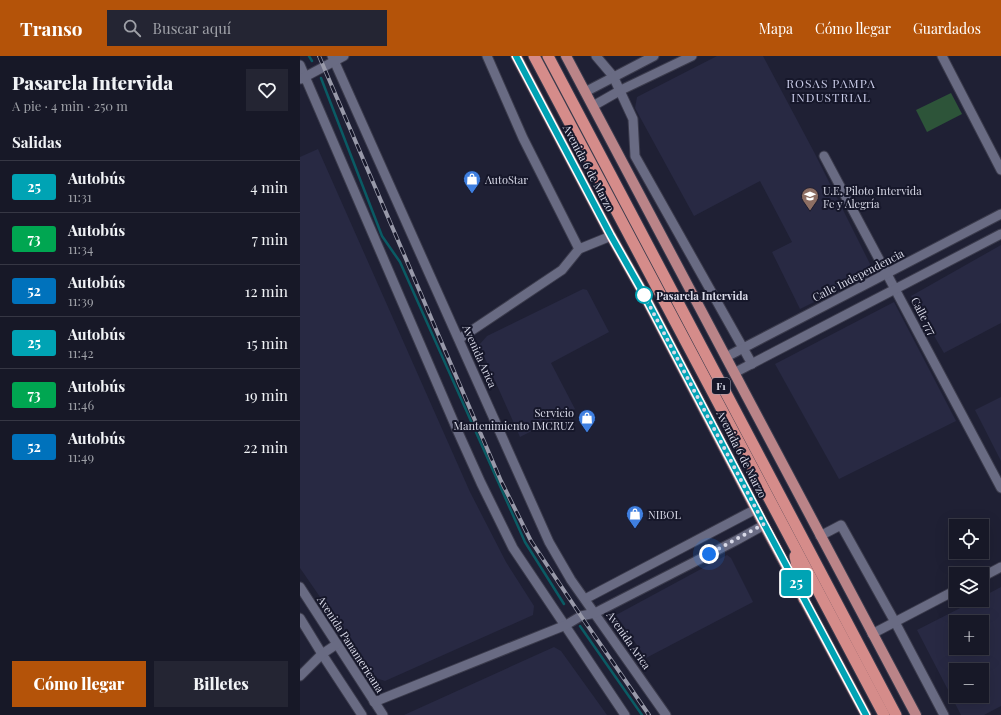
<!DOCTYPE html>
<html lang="es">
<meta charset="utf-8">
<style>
body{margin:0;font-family:"Playfair Display",serif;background:#242533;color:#f1f3f6;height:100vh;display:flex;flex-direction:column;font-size:15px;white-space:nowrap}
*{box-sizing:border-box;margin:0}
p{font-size:13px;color:#9ea0a7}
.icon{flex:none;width:22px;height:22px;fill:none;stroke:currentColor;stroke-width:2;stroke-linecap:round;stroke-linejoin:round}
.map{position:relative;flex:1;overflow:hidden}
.details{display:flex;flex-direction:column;background:#171827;width:300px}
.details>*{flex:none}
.badge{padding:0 8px;border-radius:3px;font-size:14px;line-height:26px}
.fabs{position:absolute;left:649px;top:463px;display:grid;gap:8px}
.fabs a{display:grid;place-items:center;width:40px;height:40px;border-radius:0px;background:#171827;box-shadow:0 4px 16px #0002,0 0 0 1px #363744;font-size:20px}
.you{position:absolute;width:20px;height:20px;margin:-10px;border:3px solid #fff;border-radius:50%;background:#1a73e8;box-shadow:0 0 0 6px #1a73e833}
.map>.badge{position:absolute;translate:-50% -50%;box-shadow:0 0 0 2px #fff}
h2{padding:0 12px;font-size:15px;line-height:36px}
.round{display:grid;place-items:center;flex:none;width:42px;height:42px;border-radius:0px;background:#242533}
.headline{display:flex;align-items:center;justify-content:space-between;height:68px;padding:0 12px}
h1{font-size:19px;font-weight:800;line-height:30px}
.button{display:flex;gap:8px;margin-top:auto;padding:8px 12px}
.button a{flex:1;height:46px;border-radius:0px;background:#b45309;color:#fff;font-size:16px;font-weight:800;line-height:46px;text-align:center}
.button a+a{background:#242533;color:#f1f3f6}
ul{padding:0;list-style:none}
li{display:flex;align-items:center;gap:12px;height:52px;padding:0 12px;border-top:1px solid #363744}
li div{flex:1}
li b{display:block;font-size:15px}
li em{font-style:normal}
li .badge{min-width:44px;font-weight:700;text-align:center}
header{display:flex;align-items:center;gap:24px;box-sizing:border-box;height:56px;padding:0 20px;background:#b45309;color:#fff}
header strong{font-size:19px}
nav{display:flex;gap:22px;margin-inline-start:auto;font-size:14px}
.search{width:280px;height:36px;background:#242533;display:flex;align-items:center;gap:10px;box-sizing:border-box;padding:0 14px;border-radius:0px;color:#9ea0a7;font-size:15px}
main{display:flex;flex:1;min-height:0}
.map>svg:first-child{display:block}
.built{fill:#282943;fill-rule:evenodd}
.green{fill:#2d5439}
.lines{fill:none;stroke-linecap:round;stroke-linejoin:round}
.stream{stroke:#0a5b64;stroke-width:2.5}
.minor-casing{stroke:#3b3b4c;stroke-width:11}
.primary-casing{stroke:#3b3b4c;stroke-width:12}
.trunk-casing{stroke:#3b3b4c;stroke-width:13}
.minor{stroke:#696b83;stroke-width:9}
.primary{stroke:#ba8488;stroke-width:10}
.trunk{stroke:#d58c8a;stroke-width:11}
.rail-casing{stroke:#9899a9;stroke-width:4}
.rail{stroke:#16172a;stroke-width:2.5;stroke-dasharray:8;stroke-linecap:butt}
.line-casing{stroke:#fff;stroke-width:9}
.line{stroke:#00a3b4;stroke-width:6}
.walk{stroke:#d9dae8;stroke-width:4;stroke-dasharray:0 7.2}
.stop-dot{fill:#fff;stroke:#00a3b4;stroke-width:2}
.labels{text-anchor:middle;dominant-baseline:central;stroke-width:4;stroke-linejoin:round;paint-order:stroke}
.shield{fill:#16172a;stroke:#9ea0af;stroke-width:1}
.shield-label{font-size:10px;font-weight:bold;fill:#d9dae8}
.street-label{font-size:11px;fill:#d9dae8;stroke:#16172a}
.poi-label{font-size:11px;fill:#d9dae8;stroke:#16172a;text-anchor:start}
.stop-label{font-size:11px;font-weight:bold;fill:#d9dae8;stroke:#16172a;text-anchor:start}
.neighbourhood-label{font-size:12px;letter-spacing:1px;fill:#cbcde9;stroke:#16172a}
</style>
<header>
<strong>Transo</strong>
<div class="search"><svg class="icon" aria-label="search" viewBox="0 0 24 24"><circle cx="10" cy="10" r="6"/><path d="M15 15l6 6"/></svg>Buscar aquí</div>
<nav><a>Mapa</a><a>Cómo llegar</a><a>Guardados</a></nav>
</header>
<main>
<section class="details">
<div class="headline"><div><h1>Pasarela Intervida</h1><p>A pie · 4 min · 250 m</p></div><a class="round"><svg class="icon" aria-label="heart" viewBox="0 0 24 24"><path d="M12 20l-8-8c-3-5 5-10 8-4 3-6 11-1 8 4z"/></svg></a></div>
<h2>Salidas</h2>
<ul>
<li><span class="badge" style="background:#00a3b4;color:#fff">25</span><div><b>Autobús</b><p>11:31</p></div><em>4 min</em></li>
<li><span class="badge" style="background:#00a651;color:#fff">73</span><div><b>Autobús</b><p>11:34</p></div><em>7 min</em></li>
<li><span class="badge" style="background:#0072bc;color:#fff">52</span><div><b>Autobús</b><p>11:39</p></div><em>12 min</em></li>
<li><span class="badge" style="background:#00a3b4;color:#fff">25</span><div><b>Autobús</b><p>11:42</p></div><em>15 min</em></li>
<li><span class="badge" style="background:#00a651;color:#fff">73</span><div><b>Autobús</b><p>11:46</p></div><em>19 min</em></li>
<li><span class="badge" style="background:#0072bc;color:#fff">52</span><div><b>Autobús</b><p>11:49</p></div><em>22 min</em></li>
</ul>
<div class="button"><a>Cómo llegar</a><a>Billetes</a></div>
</section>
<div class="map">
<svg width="701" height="659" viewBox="0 0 701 659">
<rect width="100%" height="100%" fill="#1f2034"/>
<g class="built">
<path d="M 417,0 L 463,0 L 514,96 L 574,216 L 500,253 L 472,196 L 492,186 L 460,125 L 394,160 L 335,52 L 337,41 Z"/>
<path d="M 18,93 L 170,436 L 206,506 L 234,550 L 233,559 L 85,625 L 76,622 L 0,512 L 0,101 Z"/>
<path d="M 701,189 L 701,267 L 644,297 L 611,240 Z"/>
<path d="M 283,233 L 287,234 L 309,276 L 251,307 L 275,353 L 220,381 L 179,289 L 187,280 Z"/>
<path d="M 594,246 L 656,365 L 539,423 L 475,308 Z"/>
<path d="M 701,341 L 701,405 L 675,354 Z"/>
<path d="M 427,499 L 431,502 L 453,546 L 346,602 L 316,559 Z"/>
<path d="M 701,531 L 701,650 L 684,659 L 661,659 L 617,574 L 676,544 L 682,544 L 682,541 ZM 656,566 L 682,566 L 682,592 L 656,592 ZM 656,614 L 682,614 L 682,640 L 656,640 Z"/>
<path d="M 254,591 L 261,595 L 307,659 L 104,659 Z"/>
</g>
<path class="green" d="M 651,37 L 662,58 L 627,76 L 616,54 Z"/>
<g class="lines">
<g class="stream">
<path d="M 9,0 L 12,5"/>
<path d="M 21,22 L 82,180 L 100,206 L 225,486 L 264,548"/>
<path d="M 280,570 L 342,659"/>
</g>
<g class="minor-casing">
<g id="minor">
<path d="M 32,0 L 249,486 L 271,524 L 366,659"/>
<path d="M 187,0 L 223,82 L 279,193"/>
<path d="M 296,0 L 313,20 L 333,63 L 335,100 L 452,308"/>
<path d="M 642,0 L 701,114"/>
<path d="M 0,9 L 158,376 L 181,427 L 213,492 L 325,659"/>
<path d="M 1,23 L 44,0"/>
<path d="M 285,36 L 354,0"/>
<path d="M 293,50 L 321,34 L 392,0"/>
<path d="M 524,100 L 701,432"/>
<path d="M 159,283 L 262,214 L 279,193 L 311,180"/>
<path d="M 426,301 L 701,158"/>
<path d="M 434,317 L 701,178"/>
<path d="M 520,480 L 541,469 L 595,566 L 644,659"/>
<path d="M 682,521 L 701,511"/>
<path d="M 0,531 L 83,659"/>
<path d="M 285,543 L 456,453"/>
<path d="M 0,562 L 22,598 L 62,659"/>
<path d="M 572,578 L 656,534"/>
<path d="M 0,620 L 22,598 L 37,588"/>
<path d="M 74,646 L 266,569 L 281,560 L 295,557 L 437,484 L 464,469"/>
</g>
</g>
<g class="primary-casing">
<g id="primary">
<path d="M 216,0 L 311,180 L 341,233 L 464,469 L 566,659"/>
<path d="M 266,0 L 616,659"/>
</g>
</g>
<g class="trunk-casing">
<g id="trunk">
<path d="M 234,0 L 584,659"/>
<path d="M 248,0 L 596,659"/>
<path d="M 495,500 L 504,543"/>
</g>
</g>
<use href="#minor" class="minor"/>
<use href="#primary" class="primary"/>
<use href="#trunk" class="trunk"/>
<g class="rail-casing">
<path id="rail" d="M 19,0 L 201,425 L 231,485 L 281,560 L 349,659"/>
</g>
<use href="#rail" class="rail"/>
</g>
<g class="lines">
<g class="line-casing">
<path id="line" d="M 216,0 L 311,180 L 341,233 L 464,468 L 566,659"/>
</g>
<use href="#line" class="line"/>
<path class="walk" d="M 344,239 L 464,468 L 409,498"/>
</g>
<defs>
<g id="shop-pin" transform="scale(0.9)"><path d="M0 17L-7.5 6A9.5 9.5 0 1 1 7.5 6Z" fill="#3f7fe0" stroke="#16172a"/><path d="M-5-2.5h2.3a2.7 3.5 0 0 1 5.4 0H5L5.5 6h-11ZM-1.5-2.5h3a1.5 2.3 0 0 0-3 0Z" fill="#fff"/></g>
<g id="school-pin" transform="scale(0.9)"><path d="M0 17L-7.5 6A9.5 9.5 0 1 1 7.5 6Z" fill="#8d6e63" stroke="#16172a"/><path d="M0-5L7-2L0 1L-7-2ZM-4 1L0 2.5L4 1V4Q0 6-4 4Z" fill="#fff"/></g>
</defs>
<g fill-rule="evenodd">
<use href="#shop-pin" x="172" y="123"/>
<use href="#school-pin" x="510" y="140"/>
<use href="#shop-pin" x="287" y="362"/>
<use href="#shop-pin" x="335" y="458"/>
</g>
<circle class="stop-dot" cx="344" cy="239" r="8"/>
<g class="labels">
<rect class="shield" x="412" y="322" width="18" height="16" rx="3"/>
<g class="shield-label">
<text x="421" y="330">F1</text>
</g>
<g class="street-label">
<text transform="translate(289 112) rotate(62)">Avenida 6 de Marzo</text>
<text transform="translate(558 219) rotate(-27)">Calle Independencia</text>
<text transform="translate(624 260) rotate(62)">Calle 777</text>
<text transform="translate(180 300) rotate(66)">Avenida Arica</text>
<text transform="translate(442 398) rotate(63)">Avenida 6 de Marzo</text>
<text transform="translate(329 584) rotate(55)">Avenida Arica</text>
<text transform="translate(51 588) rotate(57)">Avenida Panamericana</text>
</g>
<g class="poi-label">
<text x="185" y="123">AutoStar</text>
<text x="523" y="134">U.E. Piloto Intervida<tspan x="523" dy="13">Fe y Alegría</tspan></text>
<text x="274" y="356" text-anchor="end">Servicio<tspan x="274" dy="13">Mantenimiento IMCRUZ</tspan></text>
<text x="348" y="458">NIBOL</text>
</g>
<g class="stop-label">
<text x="356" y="239">Pasarela Intervida</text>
</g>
<g class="neighbourhood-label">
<text x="531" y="27">ROSAS PAMPA<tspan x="531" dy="14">INDUSTRIAL</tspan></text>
</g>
</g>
</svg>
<div class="fabs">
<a><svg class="icon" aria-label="locate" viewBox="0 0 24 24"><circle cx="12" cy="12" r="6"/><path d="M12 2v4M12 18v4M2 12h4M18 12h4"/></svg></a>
<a><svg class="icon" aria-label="layers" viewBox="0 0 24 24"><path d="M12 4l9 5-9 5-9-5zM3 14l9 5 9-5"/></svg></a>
<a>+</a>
<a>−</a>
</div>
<div class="you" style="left:409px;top:498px"></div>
<b class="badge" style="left:496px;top:527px;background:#00a3b4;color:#fff">25</b>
</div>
</main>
